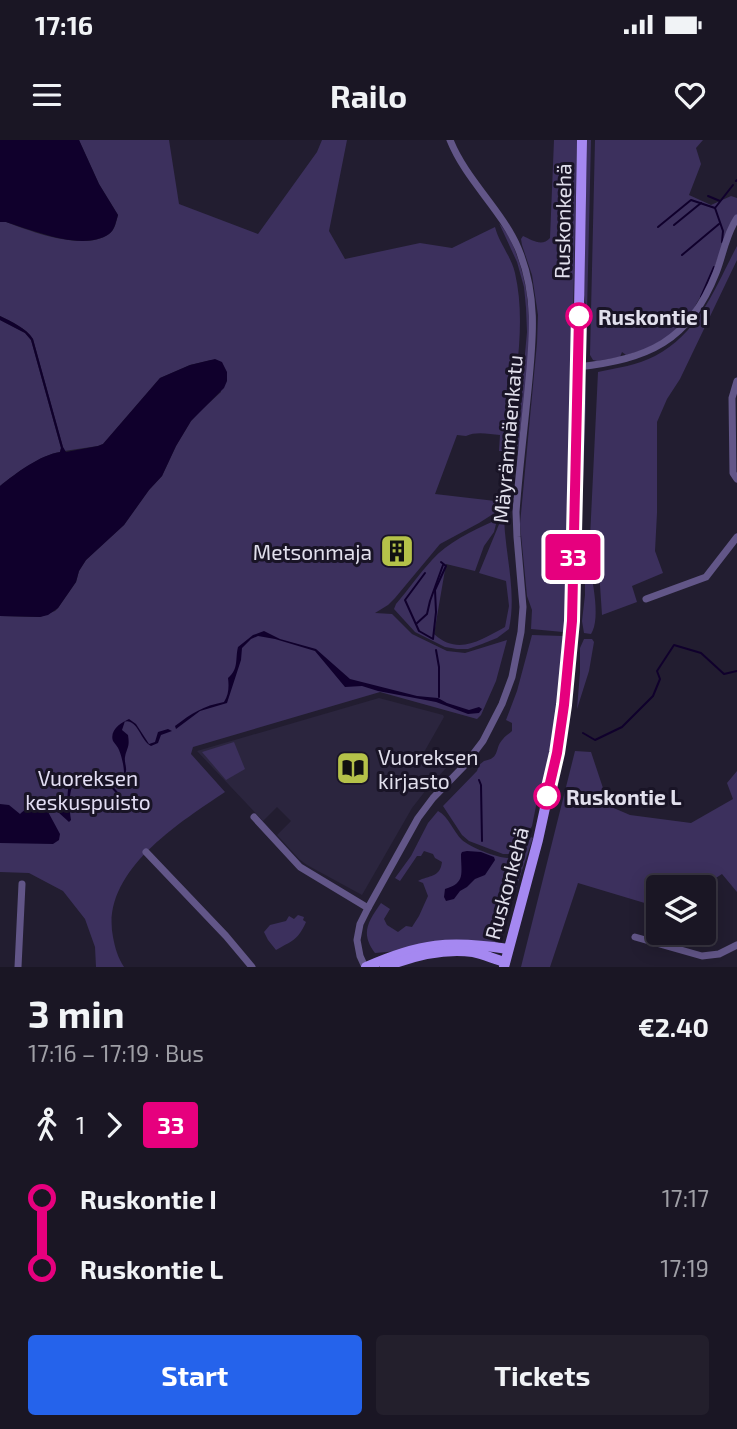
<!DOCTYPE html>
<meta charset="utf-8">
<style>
body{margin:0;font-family:"Exo 2",sans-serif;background:#231f2c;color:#f1f3f6;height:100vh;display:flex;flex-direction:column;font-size:26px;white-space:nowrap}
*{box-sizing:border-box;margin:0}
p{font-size:23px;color:#9f9fa6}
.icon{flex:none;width:38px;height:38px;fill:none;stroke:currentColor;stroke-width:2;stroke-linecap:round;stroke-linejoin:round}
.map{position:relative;height:827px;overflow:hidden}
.side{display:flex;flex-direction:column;background:#1a1624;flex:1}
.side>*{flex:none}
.badge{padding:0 14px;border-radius:5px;font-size:24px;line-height:46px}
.buttons{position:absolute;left:646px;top:735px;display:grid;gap:14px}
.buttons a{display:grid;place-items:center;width:70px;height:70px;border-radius:7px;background:#1a1624;box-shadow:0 4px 18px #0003,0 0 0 2px #383541;font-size:35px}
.map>.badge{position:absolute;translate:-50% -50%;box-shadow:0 0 0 4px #fff}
.legs{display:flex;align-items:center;gap:10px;height:77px;padding:0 28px;font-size:23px}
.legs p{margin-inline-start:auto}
.headline{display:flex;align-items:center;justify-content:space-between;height:119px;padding:0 28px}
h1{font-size:38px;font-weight:700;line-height:52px}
.button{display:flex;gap:14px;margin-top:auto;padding:14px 28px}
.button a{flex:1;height:80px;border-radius:7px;background:#2563eb;color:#fff;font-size:28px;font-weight:700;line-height:80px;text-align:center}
.button a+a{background:#231f2c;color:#f1f3f6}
ul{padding:0 28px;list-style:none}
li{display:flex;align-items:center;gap:24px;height:70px;font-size:26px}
li i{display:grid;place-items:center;width:10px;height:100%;margin:0 9px;background:currentColor}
li i::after{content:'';width:18px;height:18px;margin:-9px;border:5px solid;border-radius:50%;background:#1a1624}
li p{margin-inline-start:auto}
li:first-child i{background:linear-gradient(#0000 50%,currentColor 0)}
li:last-child i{background:linear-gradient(currentColor 50%,#0000 0)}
.status{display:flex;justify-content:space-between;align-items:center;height:49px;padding:0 35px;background:#1a1624;direction:ltr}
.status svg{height:19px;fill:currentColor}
header{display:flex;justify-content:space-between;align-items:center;height:91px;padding:0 28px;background:#1a1624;font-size:32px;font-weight:700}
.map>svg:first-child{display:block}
.built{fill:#2b253e}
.green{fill:#3c305d}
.water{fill:#10002c}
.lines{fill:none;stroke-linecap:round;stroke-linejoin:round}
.stream{stroke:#10002c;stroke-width:2}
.minor{stroke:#625688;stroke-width:7}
.major{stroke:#a588f1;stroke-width:10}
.line-1-casing{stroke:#fff;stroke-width:16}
.line-1{stroke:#e6007e;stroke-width:10}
.stop-1-dot{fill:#fff;stroke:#e6007e;stroke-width:3.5}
.labels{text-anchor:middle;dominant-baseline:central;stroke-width:6;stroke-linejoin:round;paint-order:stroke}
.street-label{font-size:21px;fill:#e1dfec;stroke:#191426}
.stop-label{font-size:21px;font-weight:bold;fill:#e1dfec;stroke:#191426;text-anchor:start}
.poi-label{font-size:21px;fill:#e1dfec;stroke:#191426;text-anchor:end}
.park-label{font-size:21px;fill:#e2ddf3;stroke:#191426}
</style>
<div class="status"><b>17:16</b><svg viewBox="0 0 49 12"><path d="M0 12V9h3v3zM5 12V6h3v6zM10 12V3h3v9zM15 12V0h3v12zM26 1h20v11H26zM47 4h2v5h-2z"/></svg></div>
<header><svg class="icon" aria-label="menu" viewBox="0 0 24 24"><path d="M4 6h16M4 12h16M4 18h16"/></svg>Railo<svg class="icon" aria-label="heart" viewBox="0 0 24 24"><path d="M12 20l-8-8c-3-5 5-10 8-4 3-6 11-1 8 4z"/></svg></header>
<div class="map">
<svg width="737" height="827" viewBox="0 0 737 827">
<rect width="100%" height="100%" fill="#221d30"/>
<path class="built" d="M 379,558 L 443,575 L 444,577 L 423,614 L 447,627 L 426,650 L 412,668 L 362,755 L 307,725 L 299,719 L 277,695 L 291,681 L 277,667 L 263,681 L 197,611 Z"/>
<g class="green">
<path d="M 79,0 L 169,0 L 179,64 L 258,94 L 317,12 L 322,0 L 347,0 L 329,91 L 345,119 L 420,103 L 452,108 L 495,87 C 499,103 511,116 515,133 C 526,181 516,231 511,280 L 512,295 L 511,311 L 499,311 L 500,295 C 489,294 476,291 466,296 L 457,295 L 435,354 L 504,362 L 504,367 L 479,383 L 440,404 L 395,458 L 388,465 L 375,473 L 392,474 L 412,494 L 447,511 L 465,513 L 507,500 L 496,541 L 481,575 L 477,579 L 380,552 L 193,607 L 191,614 L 225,652 C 179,683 100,732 113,797 C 115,808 118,818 124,827 L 96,827 L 95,807 L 85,779 L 63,751 L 29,733 L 0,732 L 0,476 L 40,477 L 55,471 L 58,468 L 76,442 L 79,431 L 86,420 L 124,385 L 149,350 L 162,336 L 176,306 L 191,281 L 199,272 L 221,252 L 211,220 L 190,225 L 160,238 L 103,304 L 98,306 L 64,311 L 33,199 C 26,188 12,182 0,176 L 0,82 L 6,82 C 30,91 84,112 109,94 C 115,90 116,82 118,75 L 99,44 Z"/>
<path d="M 554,0 L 577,0 L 566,483 L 563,492 L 531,489 L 532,470 L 527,456 L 520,384 L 537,203 L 538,175 L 532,135 L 522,105 L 521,99 L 523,96 C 532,100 542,107 550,98 Z"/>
<path d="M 587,0 L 591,0 L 586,215 L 583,208 L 587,171 L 584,155 Z"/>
<path d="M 595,0 L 703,0 L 696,8 L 701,24 L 689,55 L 711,65 L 731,56 L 737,58 L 737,74 L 729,88 L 710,139 L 688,179 L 666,198 L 646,209 L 626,215 L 622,212 L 620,217 L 597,221 L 593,220 L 590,215 Z"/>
<path d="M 499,83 C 507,92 513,104 517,116 C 540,178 525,246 518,310 L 516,311 L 527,192 L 526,168 L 524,147 L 517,122 Z"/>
<path d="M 737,106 L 737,120 L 680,239 L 667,259 L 657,282 L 657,373 L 655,411 L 663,433 L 632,446 L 637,462 L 602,475 L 600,445 L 590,398 L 598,232 C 617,228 638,225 655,216 C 699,193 715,148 737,106 Z"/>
<path d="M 0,180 L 25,193 L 31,200 L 61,308 L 60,312 C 41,315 16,333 0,346 Z"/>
<path d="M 585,234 L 586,264 L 579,452 L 577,446 L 582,242 Z"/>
<path d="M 502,377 L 504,377 C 505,415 517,451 509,489 L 497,498 L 482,504 L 468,509 L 457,509 L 445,507 L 415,492 L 394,469 L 396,464 C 408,450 419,434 432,420 C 448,402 472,391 494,381 L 496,384 L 494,392 L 484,406 L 475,431 L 446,424 L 434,494 C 458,516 481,500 505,487 L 509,466 L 506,441 L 479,433 Z"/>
<path d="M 585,414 L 587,414 C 591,432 602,479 591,494 L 584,493 L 582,481 L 585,455 Z"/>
<path d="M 532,495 L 563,496 L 557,566 L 548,628 L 539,651 L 532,686 L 518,710 L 513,714 L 503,714 L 469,701 L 462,695 L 443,666 L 477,631 L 479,625 L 484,621 C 501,618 494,608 503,599 C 505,596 509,594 512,591 L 512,583 L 506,580 L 517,551 Z"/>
<path d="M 584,499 L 592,499 L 594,502 L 589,531 L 577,569 L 580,532 L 580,508 Z"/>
<path d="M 234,602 L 245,629 L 226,640 L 202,612 Z"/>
<path d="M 575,611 L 591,612 L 609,666 L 630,675 L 691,683 L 733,659 L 727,643 L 737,631 L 737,752 L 722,734 L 702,747 L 658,747 L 658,767 L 578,743 L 550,827 L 521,827 Z"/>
<path d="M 438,671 C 449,677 453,691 462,700 C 471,708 509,724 519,716 C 524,712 527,703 531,697 L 533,698 L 499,798 L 494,803 L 375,813 C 360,793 368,782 381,763 L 390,769 L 384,779 L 387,785 L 398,792 L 406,786 L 412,787 L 419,776 L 428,756 L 423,743 L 418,741 C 429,735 440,738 442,722 L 435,718 L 433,714 L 424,711 L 421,716 L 417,716 L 400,741 L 395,738 L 411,716 L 428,683 Z"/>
<path d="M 298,775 L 304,777 L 303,780 L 306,782 C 298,800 292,801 276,810 L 268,800 L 264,792 L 270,785 L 286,781 L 289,776 L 294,779 Z"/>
</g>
<g class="water">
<path d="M 0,0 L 79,0 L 99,44 L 118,75 C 116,81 115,90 109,94 C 83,112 32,90 6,82 L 0,82 Z"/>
<path d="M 0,176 C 12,182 26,188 33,199 L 63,307 L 66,312 L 98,306 L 103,304 L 160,238 L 190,225 L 215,219 L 222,222 L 227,232 L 227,241 L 224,248 L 191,281 L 176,306 L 162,336 L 149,350 L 124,385 L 86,420 L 79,431 L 76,442 L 58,468 L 48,475 L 40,477 L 0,476 L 0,346 C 16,333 40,315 60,312 L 61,308 L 31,200 L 25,193 L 0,180 Z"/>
<path d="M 264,491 L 280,499 L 316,509 L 350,539 L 417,556 L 438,558 L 447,563 L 469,570 L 479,567 L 482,569 L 479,573 L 468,574 L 436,562 L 378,551 L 362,546 L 345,547 L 315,511 L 275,499 L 258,496 L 251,499 L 242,508 L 241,520 L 227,563 L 200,571 L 176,589 L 175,586 C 192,573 203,566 224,562 C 229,555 229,546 228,538 C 239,529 235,519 238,507 L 253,495 Z"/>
<path d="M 129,579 L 136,584 L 149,604 L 155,602 L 158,592 L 168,589 L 172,591 L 161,595 L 158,603 L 151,606 C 140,600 139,581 125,581 L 122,590 L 128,595 C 130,608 127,607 125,617 C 124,623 128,629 125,634 C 115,651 91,634 76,639 C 68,650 69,668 71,680 L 69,682 L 58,672 L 67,663 C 68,658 67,651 69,646 C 78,617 107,652 124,633 C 124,627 122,617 119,610 C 118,607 115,604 113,601 C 109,590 122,582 129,579 Z"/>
<path d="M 0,664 L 9,665 L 20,674 C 27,667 36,664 46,668 L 60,694 L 59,700 L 53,704 L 0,703 Z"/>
<path d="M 467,711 L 481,712 L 494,717 L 495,720 L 485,735 L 475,739 L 467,747 L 460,751 L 454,759 L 446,761 L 444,757 L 445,749 C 466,743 461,733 461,714 L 462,712 Z"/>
</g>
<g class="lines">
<g class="stream">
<path d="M 736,41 L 737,40"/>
<path d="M 708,56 L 720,61"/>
<path d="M 715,68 L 723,91 L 722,102"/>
<path d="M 674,85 L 701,63"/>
<path d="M 658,87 L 691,60 L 715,68 L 733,45"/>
<path d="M 682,115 L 719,84"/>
<path d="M 701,157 L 714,127"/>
<path d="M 425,433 L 405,460 L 419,491 L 433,499 L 436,472 L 435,450 L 446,426 L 441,422"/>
<path d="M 416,484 L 427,474 L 430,461 L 443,425"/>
<path d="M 436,510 L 439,527 L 439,557"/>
<path d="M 583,593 L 595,600 L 622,587 L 653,556 L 660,539 L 657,531 L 674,505 L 701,513 L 724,534 L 737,531"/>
<path d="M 479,640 L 481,645 L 482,701"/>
<path d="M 112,643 L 111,646 L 120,656"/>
</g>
<g class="minor">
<path d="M 578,227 C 648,219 689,202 716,133 C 723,115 726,94 737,78"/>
<path d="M 737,241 L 732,258 L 733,333 L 737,339"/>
<path d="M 646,459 L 706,437 L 737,397"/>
<path d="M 254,677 L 300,727 L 368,768"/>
<path d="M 146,712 L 226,796 L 252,827"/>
<path d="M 635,797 L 702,816 L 719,814 L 737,805"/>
<path d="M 18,827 L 22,744"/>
<path d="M 365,827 L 360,816 L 357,800 L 360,784 L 368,768 L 418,678 L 433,658 L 464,626 L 483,601 L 502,564 L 512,537 L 521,492 L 523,467 L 517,397 L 516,372 C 519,331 524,290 528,250 C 533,199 538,156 518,108 C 501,69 466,40 450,0"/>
</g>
<g class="major">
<path d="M 366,827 C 420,803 450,800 508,809"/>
<path d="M 385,827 C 412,816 443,808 473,812 C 483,814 494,819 505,822"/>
<path d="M 504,827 L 538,700 L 557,613 L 570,507 L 578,227 L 582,0"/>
</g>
</g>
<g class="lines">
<g class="line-1-casing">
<path id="line-1" d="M 547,656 L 557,613 L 564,565 L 572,481 L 579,176"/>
</g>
<use href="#line-1" class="line-1"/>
</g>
<defs>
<g id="building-square" transform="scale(1.75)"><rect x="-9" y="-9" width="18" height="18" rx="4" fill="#b5c249" stroke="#191426"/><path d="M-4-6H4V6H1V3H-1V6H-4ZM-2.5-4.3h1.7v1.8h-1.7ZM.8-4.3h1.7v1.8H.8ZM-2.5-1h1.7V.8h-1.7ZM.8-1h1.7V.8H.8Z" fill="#111"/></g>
<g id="library-square" transform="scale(1.75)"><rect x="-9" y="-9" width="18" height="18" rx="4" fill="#b5c249" stroke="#191426"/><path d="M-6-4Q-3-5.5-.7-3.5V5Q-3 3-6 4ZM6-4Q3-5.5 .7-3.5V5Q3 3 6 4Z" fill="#111"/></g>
</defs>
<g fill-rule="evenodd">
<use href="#building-square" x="397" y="411"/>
<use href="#library-square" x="353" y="628"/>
</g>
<g class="stop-1-dot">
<circle cx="579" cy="176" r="12"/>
<circle cx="547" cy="656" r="12"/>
</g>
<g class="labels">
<g class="street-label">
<text transform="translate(562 81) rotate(-89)">Ruskonkehä</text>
<text transform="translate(507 299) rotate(-85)">Mäyränmäenkatu</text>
<text transform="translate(506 743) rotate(-75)">Ruskonkehä</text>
</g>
<g class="stop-label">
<text x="598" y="176">Ruskontie I</text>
<text x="566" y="656">Ruskontie L</text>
</g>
<g class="poi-label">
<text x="372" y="411">Metsonmaja</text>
<text x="378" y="616" text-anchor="start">Vuoreksen<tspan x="378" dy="24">kirjasto</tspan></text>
</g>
<g class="park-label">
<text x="88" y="637">Vuoreksen<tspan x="88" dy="24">keskuspuisto</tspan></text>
</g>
</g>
</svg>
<div class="buttons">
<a><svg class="icon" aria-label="layers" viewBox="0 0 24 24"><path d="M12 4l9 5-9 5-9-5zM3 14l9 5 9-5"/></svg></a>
</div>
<b class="badge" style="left:573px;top:417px;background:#e6007e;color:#fff">33</b>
</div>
<section class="side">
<div class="headline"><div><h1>3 min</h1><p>17:16 – 17:19 · Bus</p></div><b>€2.40</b></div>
<div class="legs"><svg class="icon" aria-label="walk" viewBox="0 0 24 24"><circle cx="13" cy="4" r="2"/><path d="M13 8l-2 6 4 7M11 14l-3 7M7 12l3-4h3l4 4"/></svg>1<svg class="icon" aria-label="forward" viewBox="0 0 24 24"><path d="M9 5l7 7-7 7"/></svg><b class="badge" style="background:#e6007e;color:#fff">33</b></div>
<ul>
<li><i style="color:#e6007e"></i><b>Ruskontie I</b><p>17:17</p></li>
<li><i style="color:#e6007e"></i><b>Ruskontie L</b><p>17:19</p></li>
</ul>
<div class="button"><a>Start</a><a>Tickets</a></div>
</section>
